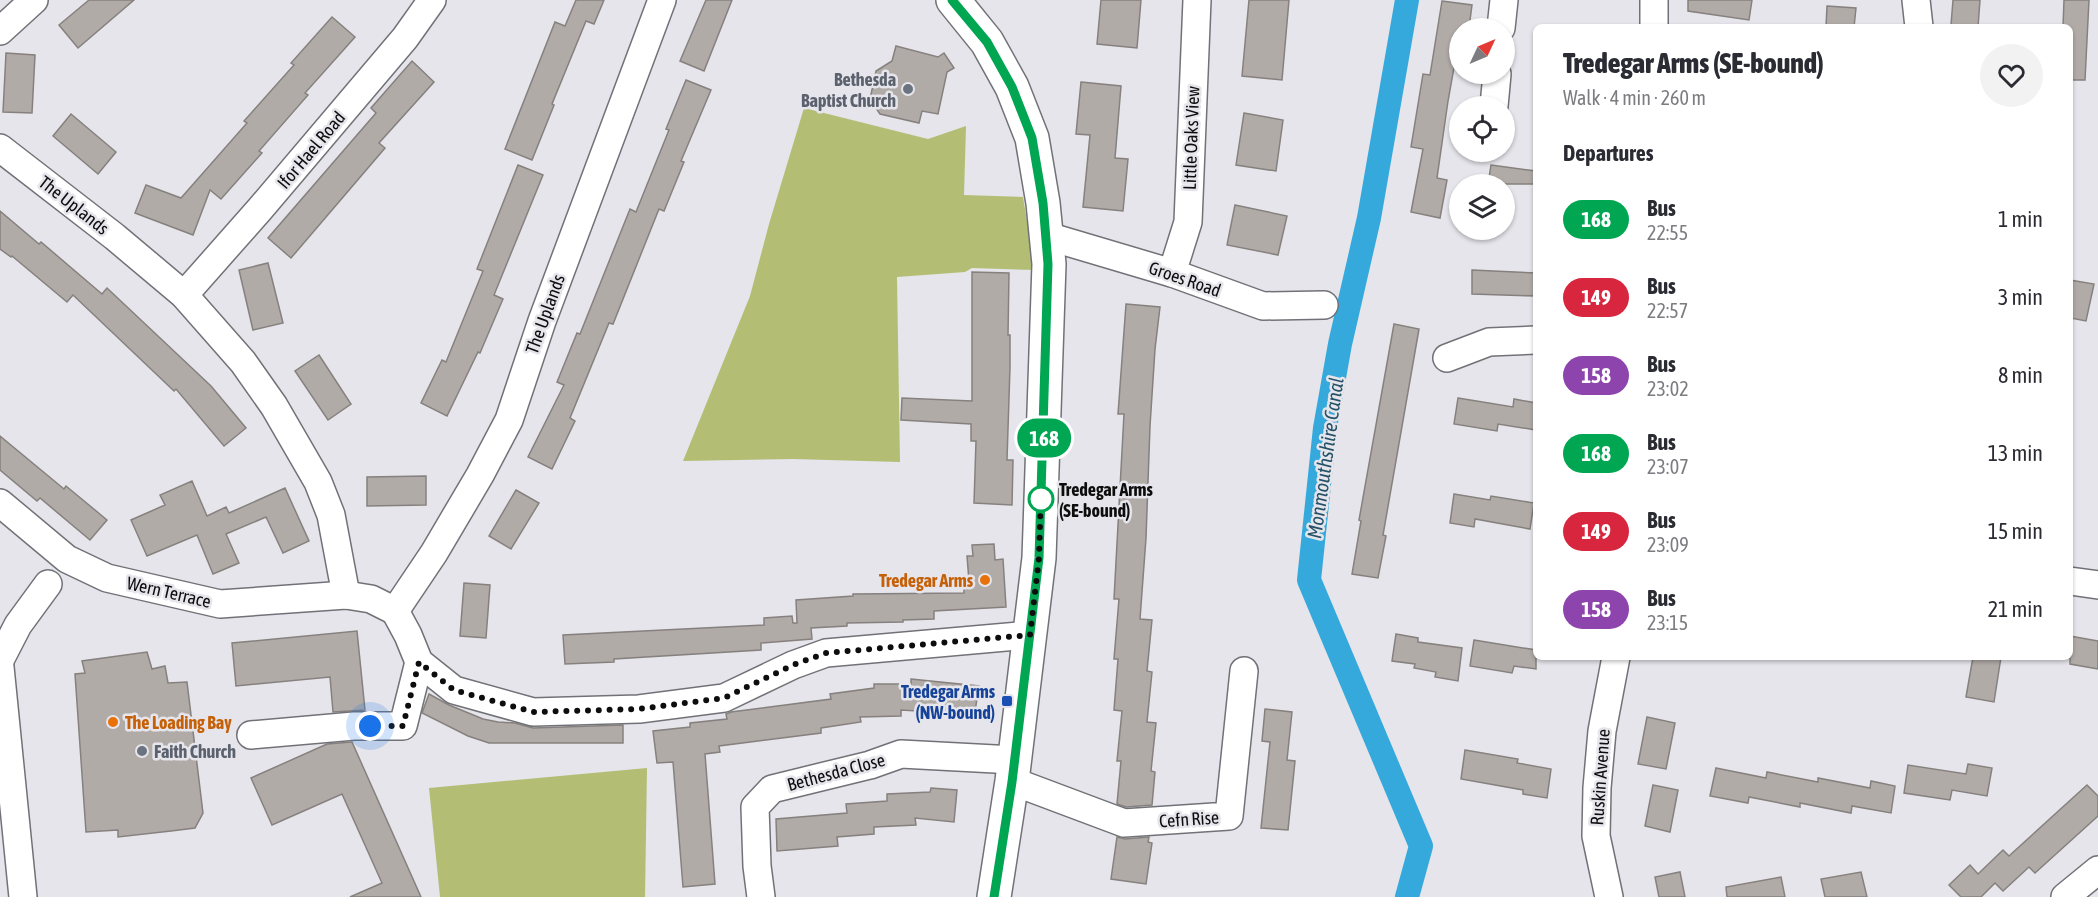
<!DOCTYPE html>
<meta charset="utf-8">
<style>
body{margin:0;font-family:"Asap Condensed",sans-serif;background:#f2f2f3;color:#2b2b33;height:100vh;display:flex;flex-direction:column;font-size:22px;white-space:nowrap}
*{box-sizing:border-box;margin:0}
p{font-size:20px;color:#7c7c81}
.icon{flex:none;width:33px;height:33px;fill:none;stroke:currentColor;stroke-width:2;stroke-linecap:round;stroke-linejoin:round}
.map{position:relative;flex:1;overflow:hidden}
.sheet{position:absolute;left:1533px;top:24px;width:540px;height:636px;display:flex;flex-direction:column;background:#fff;border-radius:9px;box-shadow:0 2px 4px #0004}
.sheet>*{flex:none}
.badge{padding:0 12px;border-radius:20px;font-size:21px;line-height:39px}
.needle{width:39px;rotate:46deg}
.controls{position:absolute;left:1449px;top:18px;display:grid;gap:12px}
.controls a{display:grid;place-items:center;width:66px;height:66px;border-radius:50%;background:#fff;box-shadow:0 2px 4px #0004;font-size:30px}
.you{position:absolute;width:30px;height:30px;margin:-15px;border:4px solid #fff;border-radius:50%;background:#1a73e8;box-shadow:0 0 0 9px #1a73e833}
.map>.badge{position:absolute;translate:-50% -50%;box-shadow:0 0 0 3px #fff}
h2{padding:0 30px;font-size:22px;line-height:54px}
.round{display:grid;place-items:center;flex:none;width:63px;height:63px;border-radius:32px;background:#f2f2f3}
.headline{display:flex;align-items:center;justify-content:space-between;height:102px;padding:0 30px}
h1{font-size:28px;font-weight:800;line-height:45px}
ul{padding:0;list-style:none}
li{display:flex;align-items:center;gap:18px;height:78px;padding:0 30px}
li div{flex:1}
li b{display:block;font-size:22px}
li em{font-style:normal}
li .badge{min-width:66px;font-weight:700;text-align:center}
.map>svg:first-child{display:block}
.green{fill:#b3be74}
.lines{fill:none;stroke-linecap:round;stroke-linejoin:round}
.canal{stroke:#36a9dc;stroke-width:24}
.building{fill:#b1aba8;stroke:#86817e;stroke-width:1.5}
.minor-casing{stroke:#717277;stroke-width:30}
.secondary-casing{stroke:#717277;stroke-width:36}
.minor{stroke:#fff;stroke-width:27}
.secondary{stroke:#fff;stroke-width:33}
.line-casing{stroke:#fff;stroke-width:14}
.line{stroke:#00a651;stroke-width:9}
.walk{stroke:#0d0d0e;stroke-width:6;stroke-dasharray:0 10.8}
.worship-dot{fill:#6b7280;stroke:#e5e5eb;stroke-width:2}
.stop-dot{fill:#fff;stroke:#00a651;stroke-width:3}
.food-dot{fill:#e8710a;stroke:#e5e5eb;stroke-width:2}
.transit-dot{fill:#1a4fb4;stroke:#e5e5eb;stroke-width:2}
.labels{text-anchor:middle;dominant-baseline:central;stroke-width:5;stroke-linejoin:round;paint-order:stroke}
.worship-label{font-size:18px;font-weight:bold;fill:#5b616d;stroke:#e5e5eb;text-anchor:end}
.street-label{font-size:18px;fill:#0d0d0e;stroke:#e5e5eb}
.stop-label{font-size:18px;font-weight:bold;fill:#0d0d0e;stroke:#e5e5eb;text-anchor:start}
.food-label{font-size:18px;font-weight:bold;fill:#c56008;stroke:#e5e5eb;text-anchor:end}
.transit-label{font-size:18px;font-weight:bold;fill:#164399;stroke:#e5e5eb;text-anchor:end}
.water-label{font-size:20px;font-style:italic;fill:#255268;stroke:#e5e5eb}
</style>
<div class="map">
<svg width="2098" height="897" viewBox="0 0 2098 897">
<rect width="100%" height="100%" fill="#e5e5eb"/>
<g class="green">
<path d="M 804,108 L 928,139 L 966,126 L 964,195 L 1023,197 L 1035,270 L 972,268 L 965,272 L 897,277 L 900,462 L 793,459 L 683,461 L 750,296 L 769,224 Z"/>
<path d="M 647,768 L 645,897 L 440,897 L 429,788 Z"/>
</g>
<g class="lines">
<path class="canal" d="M 1407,897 L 1421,846 L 1309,580 L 1325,428 L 1340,344 L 1369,218 L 1407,0"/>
</g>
<g class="building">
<path d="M 89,0 L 134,0 L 78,48 L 59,25 Z"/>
<path d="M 576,0 L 604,0 L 594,24 L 586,21 L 552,104 L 554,105 L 532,160 L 505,149 L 555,22 L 565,26 Z"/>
<path d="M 706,0 L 732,0 L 704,71 L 680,61 Z"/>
<path d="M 1101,0 L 1141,0 L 1137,48 L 1097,44 Z"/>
<path d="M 1249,0 L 1289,0 L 1282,80 L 1242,76 Z"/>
<path d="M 1688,0 L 1752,0 L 1749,20 L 1688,11 Z"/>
<path d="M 1953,0 L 1980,0 L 1978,27 L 1951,25 Z"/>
<path d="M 2064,0 L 2089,0 L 2085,80 L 2070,80 L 2070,27 L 2063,27 Z"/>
<path d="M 1442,1 L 1472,5 L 1469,28 L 1460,28 L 1460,63 L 1455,62 L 1448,101 L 1437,178 L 1447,180 L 1440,218 L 1411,212 L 1423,149 L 1411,147 L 1423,74 L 1430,75 Z"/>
<path d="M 1827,6 L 1856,8 L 1854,27 L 1826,27 Z"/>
<path d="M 332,17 L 355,37 L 305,93 L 308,95 L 259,151 L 262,153 L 221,199 L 210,190 L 193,235 L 135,213 L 146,185 L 181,198 L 247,123 L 244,121 L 294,65 L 291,63 Z"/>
<path d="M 896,46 L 938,57 L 944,53 L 954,68 L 947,72 L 938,114 L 922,111 L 919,123 L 880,114 L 870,99 L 876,71 L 892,61 Z"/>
<path d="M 6,53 L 35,55 L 32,113 L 3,112 Z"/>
<path d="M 412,61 L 434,82 L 379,143 L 385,148 L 291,258 L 268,238 L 376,113 L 371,108 Z"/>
<path d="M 686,80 L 711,90 L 681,161 L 684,162 L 664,211 L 659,209 L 613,324 L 609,323 L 570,418 L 575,421 L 552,469 L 528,457 L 564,385 L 557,382 L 577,333 L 580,334 L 630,209 L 636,212 L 669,130 L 666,129 Z"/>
<path d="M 1081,82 L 1121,86 L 1115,158 L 1128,159 L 1123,211 L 1083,207 L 1090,135 L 1076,134 Z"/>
<path d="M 1244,113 L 1283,120 L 1276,171 L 1236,165 Z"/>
<path d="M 71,114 L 116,152 L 98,174 L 53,136 Z"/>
<path d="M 518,165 L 543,175 L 494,295 L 503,299 L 480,353 L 478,352 L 447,416 L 421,403 L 442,360 L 446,362 L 483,271 L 477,269 Z"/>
<path d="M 1491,165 L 1536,171 L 1536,184 L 1488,184 Z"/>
<path d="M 1235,205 L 1287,216 L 1278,255 L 1227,245 Z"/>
<path d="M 0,211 L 39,244 L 41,242 L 102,294 L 107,288 L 211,386 L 246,428 L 224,446 L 176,389 L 174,391 L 73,295 L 67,302 L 12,256 L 11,257 L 0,249 Z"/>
<path d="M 268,263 L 283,323 L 253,330 L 239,270 Z"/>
<path d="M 1472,270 L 1536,273 L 1536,296 L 1472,294 Z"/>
<path d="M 972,272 L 1009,273 L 1008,335 L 1010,335 L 1010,367 L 1007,460 L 1013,460 L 1012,505 L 974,503 L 976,441 L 971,441 L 971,424 L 901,420 L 902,398 L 972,401 Z"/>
<path d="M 2070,280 L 2094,284 L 2086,321 L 2070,318 Z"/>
<path d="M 1126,304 L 1160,307 L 1155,349 L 1150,426 L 1146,538 L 1140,619 L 1152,620 L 1147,671 L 1152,672 L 1147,722 L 1156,723 L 1151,771 L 1155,772 L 1152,805 L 1126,807 L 1117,804 L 1121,761 L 1117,761 L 1122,711 L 1114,710 L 1118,659 L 1114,659 L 1119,599 L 1114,599 L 1124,414 L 1118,414 Z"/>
<path d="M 1394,324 L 1419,329 L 1383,535 L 1386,536 L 1378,578 L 1352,574 L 1361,521 L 1359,520 Z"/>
<path d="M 319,355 L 351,404 L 328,420 L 295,371 Z"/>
<path d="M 1458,398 L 1513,407 L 1514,399 L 1536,403 L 1536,430 L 1498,424 L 1497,431 L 1454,424 Z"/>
<path d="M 0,436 L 64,489 L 66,486 L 107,520 L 90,540 L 40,498 L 37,501 L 0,470 Z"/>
<path d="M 426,476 L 426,505 L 367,506 L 367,477 Z"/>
<path d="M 192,481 L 207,516 L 226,507 L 229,513 L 285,488 L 309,541 L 283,553 L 266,517 L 226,534 L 239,563 L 213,574 L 197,535 L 147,556 L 131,520 L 165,505 L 160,495 Z"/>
<path d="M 516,490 L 539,503 L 511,549 L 489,536 Z"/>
<path d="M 1454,494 L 1490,500 L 1491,496 L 1534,503 L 1530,529 L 1475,519 L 1474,527 L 1450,523 Z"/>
<path d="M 994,544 L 995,560 L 1003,559 L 1006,607 L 934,611 L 934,619 L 903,620 L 903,622 L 847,623 L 847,626 L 811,628 L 812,639 L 761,643 L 761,650 L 614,659 L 614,662 L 565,664 L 563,635 L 764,625 L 764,618 L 792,616 L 793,623 L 797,623 L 796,600 L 853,596 L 853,594 L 964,593 L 964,582 L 969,581 L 967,556 L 973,556 L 972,545 Z"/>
<path d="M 464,583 L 490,585 L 486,638 L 460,636 Z"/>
<path d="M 357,631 L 365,710 L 333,712 L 330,677 L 236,686 L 232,643 Z"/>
<path d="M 1396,634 L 1418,638 L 1418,642 L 1462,648 L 1458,681 L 1435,677 L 1436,672 L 1414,668 L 1415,664 L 1392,661 Z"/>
<path d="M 2070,636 L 2098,641 L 2098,669 L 2070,664 Z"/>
<path d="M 1474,640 L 1536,650 L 1536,669 L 1514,666 L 1512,673 L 1470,666 Z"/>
<path d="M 147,652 L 152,669 L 165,666 L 168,683 L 187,682 L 203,813 L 195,828 L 171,831 L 118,837 L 118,830 L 86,832 L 75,674 L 85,673 L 82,661 Z"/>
<path d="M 1973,657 L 2001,657 L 1994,702 L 1966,697 Z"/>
<path d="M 911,679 L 979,686 L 974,718 L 935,712 L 901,710 L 901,716 L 860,717 L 861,722 L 821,728 L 821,733 L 719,746 L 720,752 L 705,754 L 715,884 L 683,887 L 673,762 L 657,763 L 653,731 L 690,727 L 690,723 L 727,719 L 726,714 L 731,712 L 831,699 L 830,694 L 874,688 L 874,684 L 911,684 Z"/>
<path d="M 429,694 L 449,705 L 483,719 L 498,722 L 515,723 L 533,728 L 623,725 L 623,743 L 489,743 L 468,736 L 422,713 Z"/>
<path d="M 1265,709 L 1292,712 L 1287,760 L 1295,761 L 1288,830 L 1261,828 L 1270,742 L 1262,741 Z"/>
<path d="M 1647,717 L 1675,723 L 1666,769 L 1638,764 Z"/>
<path d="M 352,742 L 421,897 L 350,897 L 382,883 L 342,794 L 272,825 L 251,778 L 327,744 Z"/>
<path d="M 1465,750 L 1518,759 L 1517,763 L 1551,769 L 1547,798 L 1523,794 L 1523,790 L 1461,779 Z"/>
<path d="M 1968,764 L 1992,768 L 1987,796 L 1952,790 L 1950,800 L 1904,793 L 1908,765 L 1966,774 Z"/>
<path d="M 1716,768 L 1766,778 L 1767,772 L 1818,782 L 1818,778 L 1870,788 L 1871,781 L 1895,786 L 1891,813 L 1852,806 L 1851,813 L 1800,803 L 1800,807 L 1749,797 L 1748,803 L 1710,796 Z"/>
<path d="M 1653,785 L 1678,790 L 1670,832 L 1645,826 Z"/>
<path d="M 2087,785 L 2098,796 L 2098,816 L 2035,873 L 2029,867 L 2003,891 L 1995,883 L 1981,897 L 1961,897 L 1949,885 L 1970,865 L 1978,874 L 2003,850 L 2009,856 Z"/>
<path d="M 931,788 L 957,790 L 954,822 L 915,818 L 916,825 L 874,827 L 874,834 L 837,837 L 838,846 L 777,851 L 776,819 L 847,813 L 846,804 L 887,801 L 887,794 L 930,792 Z"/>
<path d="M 1117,837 L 1125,839 L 1149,837 L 1148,842 L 1152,843 L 1146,884 L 1111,879 Z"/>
<path d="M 1680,872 L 1685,897 L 1659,897 L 1655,877 Z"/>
<path d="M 1861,872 L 1867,897 L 1825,897 L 1821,879 Z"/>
<path d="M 1781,877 L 1785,897 L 1727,897 L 1726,887 Z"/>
</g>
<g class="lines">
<g class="minor-casing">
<g id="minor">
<path d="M 1916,0 L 1919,27"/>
<path d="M 1654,27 L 1654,0"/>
<path d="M 1501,28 L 1504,0"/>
<path d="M 0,31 L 34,0"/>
<path d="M 1494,106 L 1497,74"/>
<path d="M 0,148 L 115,237 L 184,295 L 243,362 L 274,406 L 318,482 L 331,515 L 346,595"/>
<path d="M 1047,236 L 1172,273 L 1263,306 L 1324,305"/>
<path d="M 1172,273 L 1188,222 L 1197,0"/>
<path d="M 184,295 L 260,209 L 405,38 L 432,0"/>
<path d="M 1447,358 L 1489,342 L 1536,340"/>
<path d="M 0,503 L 67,559 L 107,578 L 220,604 L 346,595 L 371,599 L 395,611"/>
<path d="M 2070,581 L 2098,585"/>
<path d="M 395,611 L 408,635 L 419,662 L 454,690 L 533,712 L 639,709 L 724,698 L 793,665 L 826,653 L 1030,635"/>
<path d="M 395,611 L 434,553 L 480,475 L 509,420 L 542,321 L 662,0"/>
<path d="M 0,660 L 18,625 L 48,584"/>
<path d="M 0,667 L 23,897"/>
<path d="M 251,735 L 354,726 L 403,726 L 419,662"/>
<path d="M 1012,781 L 1124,823 L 1229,816 L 1244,671"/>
<path d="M 761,897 L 757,866 L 755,807 L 772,789 L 870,765 L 901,754 L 1014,760"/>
<path d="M 1609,897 L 1596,836 L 1597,788 L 1602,731 L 1616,657"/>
<path d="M 2065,897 L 2098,870"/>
</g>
</g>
<g class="secondary-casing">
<path id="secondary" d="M 953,0 L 987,42 L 1012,87 L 1032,138 L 1043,203 L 1049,264 L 1039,558 L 1012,781 L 994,897"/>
</g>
<use href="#minor" class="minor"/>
<use href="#secondary" class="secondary"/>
</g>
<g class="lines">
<g class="line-casing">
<path id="line" d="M 952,0 L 987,42 L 1012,87 L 1032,138 L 1043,203 L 1048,264 L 1039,558 L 1012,782 L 994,897"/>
</g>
<use href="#line" class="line"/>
<path class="walk" d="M 370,726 L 403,726 L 419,662 L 454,690 L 533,712 L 639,709 L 724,698 L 793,665 L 826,653 L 1030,635 L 1039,558 L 1041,490 L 1041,499"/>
</g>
<g class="worship-dot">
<circle cx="908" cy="89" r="6"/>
<circle cx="142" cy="751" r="6"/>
</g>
<circle class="stop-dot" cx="1041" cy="499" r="12"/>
<g class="food-dot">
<circle cx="985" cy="580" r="6"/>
<circle cx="113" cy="722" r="6"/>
</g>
<rect class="transit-dot" x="1001" y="695" width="12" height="12" rx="3"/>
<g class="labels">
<g class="worship-label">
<text x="896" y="79">Bethesda<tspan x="896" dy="21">Baptist Church</tspan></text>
<text x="154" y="751" text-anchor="start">Faith Church</text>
</g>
<g class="street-label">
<text transform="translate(1191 138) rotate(-88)">Little Oaks View</text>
<text transform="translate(311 150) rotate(-50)">Ifor Hael Road</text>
<text transform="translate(74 205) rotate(38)">The Uplands</text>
<text transform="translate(1185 279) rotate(19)">Groes Road</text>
<text transform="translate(545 314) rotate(-70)">The Uplands</text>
<text transform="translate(169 592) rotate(13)">Wern Terrace</text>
<text transform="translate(836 772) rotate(-15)">Bethesda Close</text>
<text transform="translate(1600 777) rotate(-86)">Ruskin Avenue</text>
<text transform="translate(1189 819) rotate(-4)">Cefn Rise</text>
</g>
<g class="stop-label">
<text x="1059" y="489">Tredegar Arms<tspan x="1059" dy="21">(SE-bound)</tspan></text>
</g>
<g class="food-label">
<text x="973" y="580">Tredegar Arms</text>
<text x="125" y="722" text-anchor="start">The Loading Bay</text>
</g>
<g class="transit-label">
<text x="995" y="691">Tredegar Arms<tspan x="995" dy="21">(NW-bound)</tspan></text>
</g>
<g class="water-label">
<text transform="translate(1325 458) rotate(-82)">Monmouthshire Canal</text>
</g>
</g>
</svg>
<div class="controls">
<a><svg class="needle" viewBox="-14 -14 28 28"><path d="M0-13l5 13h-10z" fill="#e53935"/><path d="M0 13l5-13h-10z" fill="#7c7c81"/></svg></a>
<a><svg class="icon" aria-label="locate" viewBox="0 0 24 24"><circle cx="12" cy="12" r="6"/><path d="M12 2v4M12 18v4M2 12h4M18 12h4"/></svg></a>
<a><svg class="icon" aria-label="layers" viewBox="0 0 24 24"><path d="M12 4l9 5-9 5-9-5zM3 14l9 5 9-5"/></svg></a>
</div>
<div class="you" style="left:370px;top:726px"></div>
<b class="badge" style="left:1044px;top:438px;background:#00a651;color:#fff">168</b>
<section class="sheet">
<div class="headline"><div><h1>Tredegar Arms (SE-bound)</h1><p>Walk · 4 min · 260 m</p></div><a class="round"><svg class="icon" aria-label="heart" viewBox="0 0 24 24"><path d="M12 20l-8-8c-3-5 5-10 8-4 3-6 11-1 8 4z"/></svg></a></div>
<h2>Departures</h2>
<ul>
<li><span class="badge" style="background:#00a651;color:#fff">168</span><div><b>Bus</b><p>22:55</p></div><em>1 min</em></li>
<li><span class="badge" style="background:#d7263d;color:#fff">149</span><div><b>Bus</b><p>22:57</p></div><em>3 min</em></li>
<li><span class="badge" style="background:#8e44ad;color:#fff">158</span><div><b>Bus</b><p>23:02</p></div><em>8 min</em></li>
<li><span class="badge" style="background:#00a651;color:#fff">168</span><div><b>Bus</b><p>23:07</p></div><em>13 min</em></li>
<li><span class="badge" style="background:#d7263d;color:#fff">149</span><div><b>Bus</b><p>23:09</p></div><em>15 min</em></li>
<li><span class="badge" style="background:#8e44ad;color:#fff">158</span><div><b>Bus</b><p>23:15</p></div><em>21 min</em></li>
</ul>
</section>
</div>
